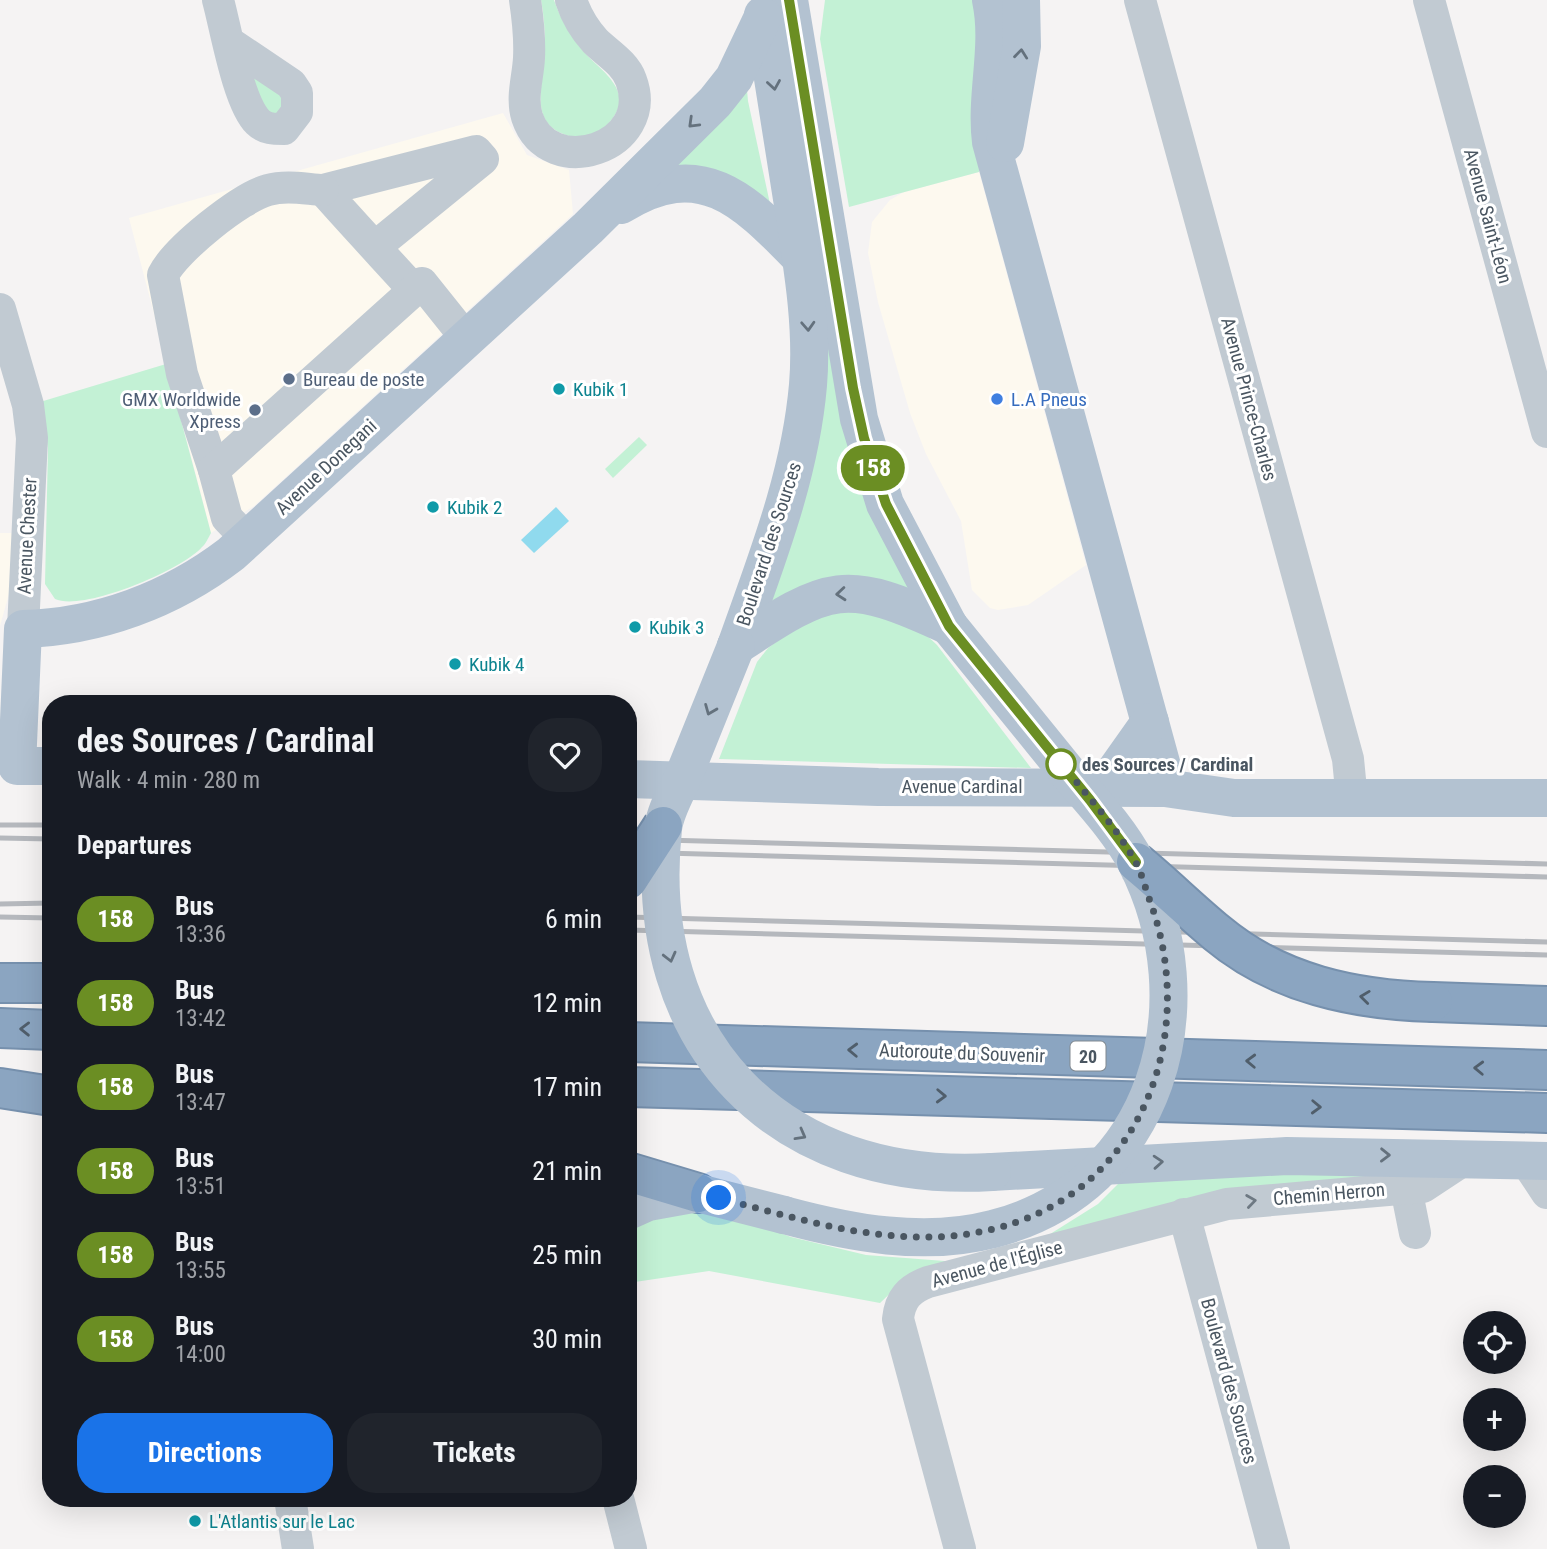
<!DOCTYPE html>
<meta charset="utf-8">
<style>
body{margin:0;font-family:"Roboto Condensed",sans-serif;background:#20242c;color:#f1f3f6;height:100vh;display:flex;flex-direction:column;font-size:26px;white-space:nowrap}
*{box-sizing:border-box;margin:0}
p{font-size:23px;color:#9ea1a6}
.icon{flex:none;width:38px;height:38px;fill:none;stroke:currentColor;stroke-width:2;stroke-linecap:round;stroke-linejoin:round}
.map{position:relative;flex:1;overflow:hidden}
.drawer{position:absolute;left:42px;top:695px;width:595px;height:812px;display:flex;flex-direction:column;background:#171b24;border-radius:28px;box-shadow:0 7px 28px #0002}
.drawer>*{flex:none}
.badge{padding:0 14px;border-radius:23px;font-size:24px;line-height:46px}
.fabs{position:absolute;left:1463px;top:1311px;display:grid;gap:14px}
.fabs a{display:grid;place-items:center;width:63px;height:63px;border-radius:50%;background:#171b24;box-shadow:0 7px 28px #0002;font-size:35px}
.you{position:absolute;width:35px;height:35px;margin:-18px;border:5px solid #fff;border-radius:50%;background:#1a73e8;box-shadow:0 0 0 10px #1a73e833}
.map>.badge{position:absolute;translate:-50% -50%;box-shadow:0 0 0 4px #fff}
h2{padding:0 35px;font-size:26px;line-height:63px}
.round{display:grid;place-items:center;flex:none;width:74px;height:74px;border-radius:28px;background:#20242c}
.headline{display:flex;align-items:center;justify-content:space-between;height:119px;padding:0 35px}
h1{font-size:33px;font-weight:700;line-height:52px}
.cta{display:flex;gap:14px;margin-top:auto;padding:14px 35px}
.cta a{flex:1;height:80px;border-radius:28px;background:#1a73e8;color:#fff;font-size:28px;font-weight:700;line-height:80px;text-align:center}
.cta a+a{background:#20242c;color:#f1f3f6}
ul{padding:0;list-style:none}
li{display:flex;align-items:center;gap:21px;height:84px;padding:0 35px}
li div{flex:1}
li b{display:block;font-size:26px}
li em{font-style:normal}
li .badge{min-width:77px;font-weight:700;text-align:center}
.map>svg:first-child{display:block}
.commercial{fill:#fdf9ef}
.green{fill:#c3f1d5}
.water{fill:#90daee}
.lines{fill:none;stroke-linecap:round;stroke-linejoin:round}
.highway-casing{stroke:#7690ad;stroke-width:42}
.minor{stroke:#c1cad2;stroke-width:32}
.major{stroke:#b3c2d1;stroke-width:38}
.highway{stroke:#8ba5c1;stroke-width:38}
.rail{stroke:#b5b8bd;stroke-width:5}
.highway-bridge-casing{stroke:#7690ad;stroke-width:42;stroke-linecap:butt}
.major-bridge{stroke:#b3c2d1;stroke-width:38}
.highway-bridge{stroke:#8ba5c1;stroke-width:38}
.oneway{stroke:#64717d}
.oneway2{stroke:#505e6b}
.oneway3{stroke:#6e7983}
.line-casing{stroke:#fff;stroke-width:16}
.line{stroke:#6b8e23;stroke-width:10}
.walk{stroke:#4a5661;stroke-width:7;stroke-dasharray:0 12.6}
.service-dot{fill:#5c6f8a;stroke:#fff;stroke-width:2.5}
.culture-dot{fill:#0f9aa8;stroke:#fff;stroke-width:2.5}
.shop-dot{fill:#3f7fe0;stroke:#fff;stroke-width:2.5}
.stop-dot{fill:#fff;stroke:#6b8e23;stroke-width:3.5}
.labels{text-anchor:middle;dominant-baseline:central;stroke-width:6;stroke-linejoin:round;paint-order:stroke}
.shield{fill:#fff;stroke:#808990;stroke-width:2}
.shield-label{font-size:18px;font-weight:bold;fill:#4a5661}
.street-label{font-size:19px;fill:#4a5661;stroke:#fff}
.service-label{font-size:19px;fill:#4e5e75;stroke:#fff;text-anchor:start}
.culture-label{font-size:19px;fill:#0d838f;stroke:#fff;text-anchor:start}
.shop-label{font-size:19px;fill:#366cbe;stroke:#fff;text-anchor:start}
.stop-label{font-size:19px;font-weight:bold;fill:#4a5661;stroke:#fff;text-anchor:start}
</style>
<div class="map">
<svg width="1547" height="1549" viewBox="0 0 1547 1549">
<rect width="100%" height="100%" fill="#f5f3f3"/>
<g class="commercial">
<path d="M 503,113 L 527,155 L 569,170 L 573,214 L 254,506 L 211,533 L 129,218 Z"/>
<path d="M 979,172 L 1086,565 L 1028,605 L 998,610 L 990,608 L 972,590 L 961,521 L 926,454 L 910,413 L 878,302 L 868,253 L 872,222 L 890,200 L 904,192 Z"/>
<path d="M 0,533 L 26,533 L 0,626 Z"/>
</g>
<g class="green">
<path d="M 541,0 L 554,0 C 560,18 571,36 583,51 C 602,72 639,93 607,125 C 600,134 585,139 574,137 C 524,127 545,83 545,48 C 545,32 544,15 541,0 Z"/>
<path d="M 825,0 L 977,0 L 979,172 L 849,207 L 820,39 Z"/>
<path d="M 250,70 L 286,90 L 280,115 L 264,114 Z"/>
<path d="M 747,90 L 748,101 L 770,204 L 668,174 Z"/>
<path d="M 821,324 L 914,587 L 769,606 Z"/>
<path d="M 166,364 L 211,533 C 208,538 206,544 202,547 C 182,570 83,612 55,599 L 45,584 L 48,448 L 40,402 Z"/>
<path d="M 639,437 L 647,445 L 613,478 L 605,469 Z"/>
<path d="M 864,607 L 920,629 L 937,645 L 1031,768 L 719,759 L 757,662 L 768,648 L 808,618 Z"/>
<path d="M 1303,1169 L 1414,1179 L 1047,1236 L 1098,1204 L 1119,1183 Z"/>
<path d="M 674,1207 L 732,1215 L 791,1237 L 866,1255 L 958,1262 L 905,1279 L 880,1303 L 709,1271 L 628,1283 L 628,1226 Z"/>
</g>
<path class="water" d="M 556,507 L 569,521 L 534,553 L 521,540 Z"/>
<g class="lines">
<g class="highway-casing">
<g id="highway">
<path d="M 0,983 L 51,983"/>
<path d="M 1433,1002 L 1547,1006"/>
<path d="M 0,1028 L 51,1030"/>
<path d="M 628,1042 L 1547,1070"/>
<path d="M 628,1087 L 1547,1113"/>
<path d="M 0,1088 L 51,1096"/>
<path d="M 628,1172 L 698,1193"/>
</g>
</g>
<g class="minor">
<path d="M 218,0 C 226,29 238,102 258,122 C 265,129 274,129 284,129 L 297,112 L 297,93 L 291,84 L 230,43"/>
<path d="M 525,0 C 528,20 530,38 529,58 C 528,78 521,97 527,117 C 549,183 656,147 631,80 C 625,63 607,53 595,41 C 584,29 576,15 571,0"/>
<path d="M 1140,0 L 1348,759 L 1352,800"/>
<path d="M 1429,0 L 1547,432"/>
<path d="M 375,247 L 483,159 L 476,151 L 323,190 C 353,224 384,257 414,290"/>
<path d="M 0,309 L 28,405 L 32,438 L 23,629"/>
<path d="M 214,470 L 182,374 L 163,275 C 175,250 241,197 268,190 C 286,185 305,189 323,190"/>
<path d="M 248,540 L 227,518 L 214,470 L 422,283 L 466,338"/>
<path d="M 1525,1160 L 1547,1193"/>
<path d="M 1406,1188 L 1415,1233"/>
<path d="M 1184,1214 L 1274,1549"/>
<path d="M 290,1498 L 298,1549"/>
<path d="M 618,1498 L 631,1549"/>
<path d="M 960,1549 L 898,1319 C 900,1299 909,1289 928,1282 L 1227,1204 L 1423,1187 L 1467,1158"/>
</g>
<g class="major">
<path d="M 789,0 L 859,419 L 885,504 L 949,626"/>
<path d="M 991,0 C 1001,47 985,95 991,142 L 1163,770 L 1165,788"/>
<path d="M 1005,143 L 1022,46 L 1021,0"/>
<path d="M 621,205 C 702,154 746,202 801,258"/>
<path d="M 736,646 C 766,561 800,477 808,385 C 813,325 802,264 793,205 C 783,142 773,78 763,15"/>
<path d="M 736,646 C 830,584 844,577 949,626"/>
<path d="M 51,766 L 17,766 L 23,629 C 98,627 171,600 231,554 L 588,228 L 715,102 L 734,78 L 763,17"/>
<path d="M 628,779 L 878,787 L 1165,788 L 1234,798 L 1547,798"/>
<path d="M 1104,787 L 1150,722"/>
<path d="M 992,1172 L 1287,1156 L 1547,1161"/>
<path d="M 628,1211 L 648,1202 L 698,1193 L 784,1215"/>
</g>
<use href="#highway" class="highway"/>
<g class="rail">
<path d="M 0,825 L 51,825"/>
<path d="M 0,838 L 51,839"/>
<path d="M 628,839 L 1547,864"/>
<path d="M 628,852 L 1547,877"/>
<path d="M 0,904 L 51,903"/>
<path d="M 0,917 L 51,918"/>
<path d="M 628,917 L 1547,942"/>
<path d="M 628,930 L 1547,955"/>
</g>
<g class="highway-bridge-casing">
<g id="highway-bridge">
<path d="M 1136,862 C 1164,885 1189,910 1217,933 C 1278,984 1355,1000 1433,1002"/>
<path d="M 628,880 L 663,826"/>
</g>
</g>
<g class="major-bridge">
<path d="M 736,646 C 719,689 701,732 684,775 C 677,791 665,811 663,829 C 640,1043 779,1185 992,1172"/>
<path d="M 784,1215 C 851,1233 924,1247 993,1229 C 1158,1187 1209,1004 1136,862 C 1120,831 1092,801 1069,774 C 1029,725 989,675 949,626"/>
</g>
<use href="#highway-bridge" class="highway-bridge"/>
</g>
<defs><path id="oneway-chevron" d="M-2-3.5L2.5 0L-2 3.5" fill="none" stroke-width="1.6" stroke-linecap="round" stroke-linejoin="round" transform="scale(1.75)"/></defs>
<g class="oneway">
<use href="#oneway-chevron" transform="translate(1021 54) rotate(-84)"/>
<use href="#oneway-chevron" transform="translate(774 85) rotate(81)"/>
<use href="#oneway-chevron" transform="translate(693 123) rotate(136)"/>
<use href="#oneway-chevron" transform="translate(808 326) rotate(87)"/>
<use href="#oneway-chevron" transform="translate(841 594) rotate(175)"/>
<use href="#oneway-chevron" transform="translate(710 710) rotate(112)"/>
<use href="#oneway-chevron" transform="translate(670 957) rotate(76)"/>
<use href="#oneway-chevron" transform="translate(801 1135) rotate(29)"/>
<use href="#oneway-chevron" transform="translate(1385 1155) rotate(1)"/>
<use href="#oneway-chevron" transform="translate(1158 1162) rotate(-4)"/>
</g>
<g class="oneway2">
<use href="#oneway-chevron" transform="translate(1365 997) rotate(-173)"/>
<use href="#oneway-chevron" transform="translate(25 1029) rotate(-179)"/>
<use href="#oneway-chevron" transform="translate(853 1050) rotate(-178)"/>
<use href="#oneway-chevron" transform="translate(1251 1061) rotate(-178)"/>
<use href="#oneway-chevron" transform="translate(1479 1068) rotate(-178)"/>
<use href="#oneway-chevron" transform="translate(941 1096) rotate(2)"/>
<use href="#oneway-chevron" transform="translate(1316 1107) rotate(2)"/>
</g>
<use class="oneway3" href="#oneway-chevron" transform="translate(1251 1201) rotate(-8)"/>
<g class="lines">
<g class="line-casing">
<path id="line" d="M 789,0 L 853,388 L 864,438 L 886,504 L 949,626 L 1090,800 L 1136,862"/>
</g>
<use href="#line" class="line"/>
<path class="walk" d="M 719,1198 C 807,1221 898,1251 989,1230 C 1141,1196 1200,1037 1150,901 C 1145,888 1142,873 1135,861 C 1114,823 1082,790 1055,756 L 1061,764"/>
</g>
<g class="service-dot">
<circle cx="289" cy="379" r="7"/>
<circle cx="255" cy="410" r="7"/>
</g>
<g class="culture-dot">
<circle cx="559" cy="389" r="7"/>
<circle cx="433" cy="507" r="7"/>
<circle cx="635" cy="627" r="7"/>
<circle cx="455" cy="664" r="7"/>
<circle cx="195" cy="1521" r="7"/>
</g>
<circle class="shop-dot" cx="997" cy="399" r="7"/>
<circle class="stop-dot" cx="1061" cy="764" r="14"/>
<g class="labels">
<rect class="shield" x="1070.5" y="1041.5" width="35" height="29" rx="5"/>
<g class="shield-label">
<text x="1088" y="1056">20</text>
</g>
<g class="street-label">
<text transform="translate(1488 216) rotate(75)">Avenue Saint-Léon</text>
<text transform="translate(1249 399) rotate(75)">Avenue Prince-Charles</text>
<text transform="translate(326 467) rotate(-43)">Avenue Donegani</text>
<text transform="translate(27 536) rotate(-87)">Avenue Chester</text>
<text transform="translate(769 544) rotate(-72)">Boulevard des Sources</text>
<text x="962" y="786">Avenue Cardinal</text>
<text transform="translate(962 1053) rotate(2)">Autoroute du Souvenir</text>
<text transform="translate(1329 1194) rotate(-5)">Chemin Herron</text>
<text transform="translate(997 1264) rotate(-15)">Avenue de l'Église</text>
<text transform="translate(1229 1381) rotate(75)">Boulevard des Sources</text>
</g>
<g class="service-label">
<text x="303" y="379">Bureau de poste</text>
<text x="241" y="399" text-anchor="end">GMX Worldwide<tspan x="241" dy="22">Xpress</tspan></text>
</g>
<g class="culture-label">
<text x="573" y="389">Kubik 1</text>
<text x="447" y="507">Kubik 2</text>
<text x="649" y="627">Kubik 3</text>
<text x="469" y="664">Kubik 4</text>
<text x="209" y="1521">L'Atlantis sur le Lac</text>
</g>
<g class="shop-label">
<text x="1011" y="399">L.A Pneus</text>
</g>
<g class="stop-label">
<text x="1082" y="764">des Sources / Cardinal</text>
</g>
</g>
</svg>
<div class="fabs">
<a><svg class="icon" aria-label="locate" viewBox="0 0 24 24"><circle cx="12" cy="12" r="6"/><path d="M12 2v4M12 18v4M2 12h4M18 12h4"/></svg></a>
<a>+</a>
<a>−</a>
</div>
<div class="you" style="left:719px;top:1198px"></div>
<b class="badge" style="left:873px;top:468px;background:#6b8e23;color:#fff">158</b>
<section class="drawer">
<div class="headline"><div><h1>des Sources / Cardinal</h1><p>Walk · 4 min · 280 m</p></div><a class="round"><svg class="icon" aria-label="heart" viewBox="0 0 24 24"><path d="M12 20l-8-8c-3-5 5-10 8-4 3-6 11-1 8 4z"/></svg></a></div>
<h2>Departures</h2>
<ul>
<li><span class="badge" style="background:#6b8e23;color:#fff">158</span><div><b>Bus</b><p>13:36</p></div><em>6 min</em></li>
<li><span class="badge" style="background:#6b8e23;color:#fff">158</span><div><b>Bus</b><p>13:42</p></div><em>12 min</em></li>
<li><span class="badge" style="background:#6b8e23;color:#fff">158</span><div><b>Bus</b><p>13:47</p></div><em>17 min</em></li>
<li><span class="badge" style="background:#6b8e23;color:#fff">158</span><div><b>Bus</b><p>13:51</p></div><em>21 min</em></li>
<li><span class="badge" style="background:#6b8e23;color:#fff">158</span><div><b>Bus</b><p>13:55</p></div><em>25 min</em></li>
<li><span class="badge" style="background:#6b8e23;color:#fff">158</span><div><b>Bus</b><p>14:00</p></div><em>30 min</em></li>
</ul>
<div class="cta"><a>Directions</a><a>Tickets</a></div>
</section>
</div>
